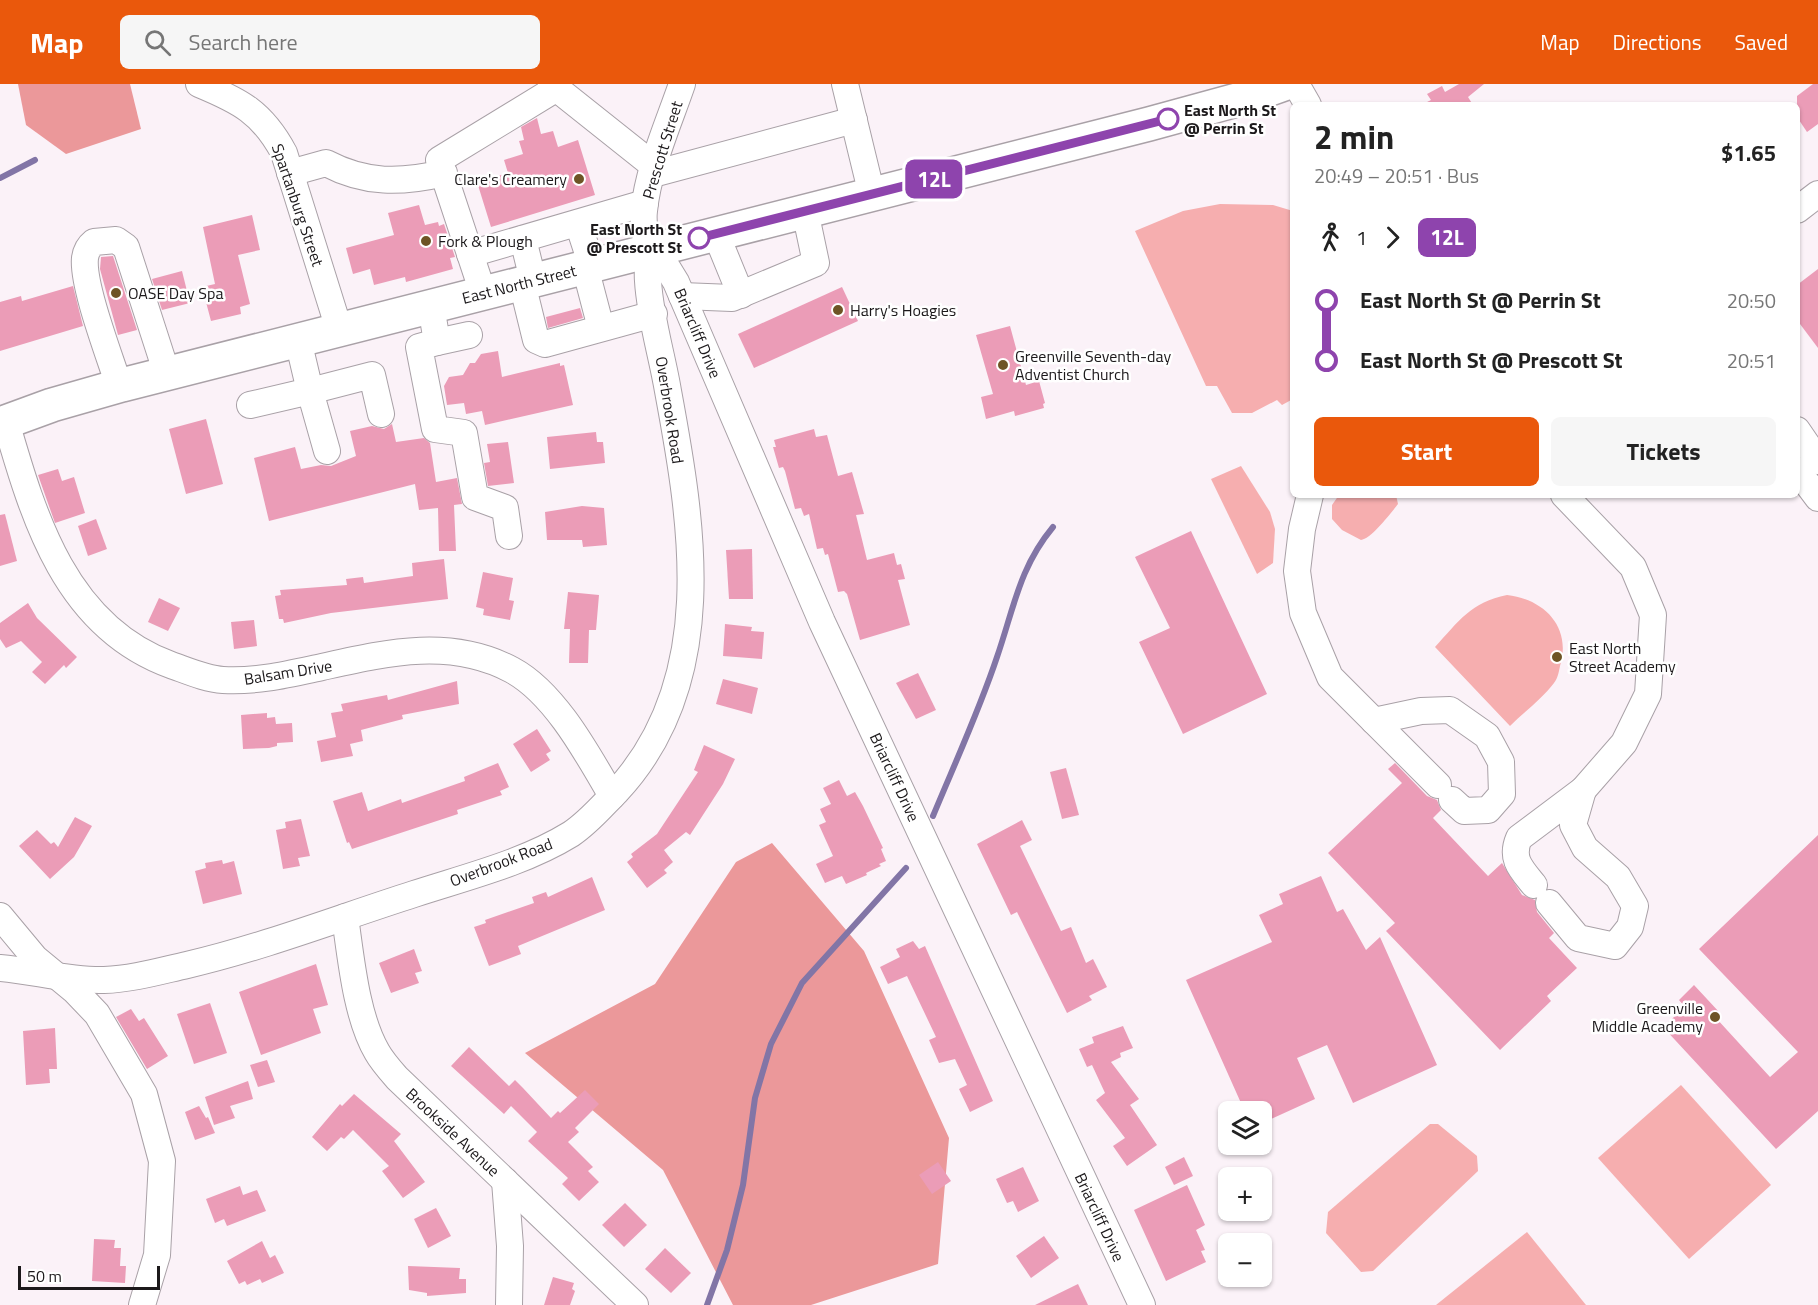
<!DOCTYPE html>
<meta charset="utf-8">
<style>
body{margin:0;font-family:"Titillium Web",sans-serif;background:#f6f6f6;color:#222;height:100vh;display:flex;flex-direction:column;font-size:22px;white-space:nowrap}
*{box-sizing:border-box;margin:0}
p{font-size:20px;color:#767676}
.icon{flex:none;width:33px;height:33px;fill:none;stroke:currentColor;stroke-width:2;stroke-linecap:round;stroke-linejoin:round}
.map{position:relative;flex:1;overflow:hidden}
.side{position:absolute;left:1290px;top:18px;width:510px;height:396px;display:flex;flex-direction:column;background:#fff;border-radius:9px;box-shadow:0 2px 4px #0004}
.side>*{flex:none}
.badge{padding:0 12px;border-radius:9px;font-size:21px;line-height:39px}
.controls{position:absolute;left:1218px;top:1017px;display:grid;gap:12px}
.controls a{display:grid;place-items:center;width:54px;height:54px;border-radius:9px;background:#fff;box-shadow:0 2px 4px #0004;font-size:30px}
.scale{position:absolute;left:18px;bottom:15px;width:142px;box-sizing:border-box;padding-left:6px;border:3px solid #1c191b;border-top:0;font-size:16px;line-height:21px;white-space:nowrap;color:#1c191b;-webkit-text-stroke:4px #fff;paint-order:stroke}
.map>.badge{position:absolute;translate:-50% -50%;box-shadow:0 0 0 3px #fff}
.legs{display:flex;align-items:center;gap:9px;height:66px;padding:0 24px;font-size:20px}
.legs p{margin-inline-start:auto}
.headline{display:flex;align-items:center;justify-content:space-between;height:102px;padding:0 24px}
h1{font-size:33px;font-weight:700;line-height:45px}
.cta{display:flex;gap:12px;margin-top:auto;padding:12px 24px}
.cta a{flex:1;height:69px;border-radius:9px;background:#ea580c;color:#fff;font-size:24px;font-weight:700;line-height:69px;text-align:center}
.cta a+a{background:#f6f6f6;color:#222}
ul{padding:0 24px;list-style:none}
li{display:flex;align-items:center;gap:21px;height:60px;font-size:22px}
li i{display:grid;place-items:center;width:9px;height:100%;margin:0 8px;background:currentColor}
li i::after{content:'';width:15px;height:15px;margin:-8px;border:4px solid;border-radius:50%;background:#fff}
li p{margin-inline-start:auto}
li:first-child i{background:linear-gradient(#0000 50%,currentColor 0)}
li:last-child i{background:linear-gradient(currentColor 50%,#0000 0)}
header{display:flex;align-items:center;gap:36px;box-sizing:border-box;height:84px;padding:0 30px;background:#ea580c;color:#fff}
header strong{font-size:28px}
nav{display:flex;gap:33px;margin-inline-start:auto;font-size:21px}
.search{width:420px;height:54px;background:#f6f6f6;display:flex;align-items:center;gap:15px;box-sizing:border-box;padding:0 21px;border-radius:9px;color:#767676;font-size:22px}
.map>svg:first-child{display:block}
.green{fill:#f6aeaf}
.forest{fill:#eb989a}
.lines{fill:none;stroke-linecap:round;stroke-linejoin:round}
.stream{stroke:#8275a6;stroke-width:6}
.building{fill:#eb9cb7}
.minor-casing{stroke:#a9a1a7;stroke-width:28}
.major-casing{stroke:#a9a1a7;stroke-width:36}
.minor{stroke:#fff;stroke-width:26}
.major{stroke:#fff;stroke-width:33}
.line-1-casing{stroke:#fff;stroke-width:14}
.line-1{stroke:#8e44ad;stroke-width:9}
.stop-1-dot{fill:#fff;stroke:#8e44ad;stroke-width:3}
.poi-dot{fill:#6e5425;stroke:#fff;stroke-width:2}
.labels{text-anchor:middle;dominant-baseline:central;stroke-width:5;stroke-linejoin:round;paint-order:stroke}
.stop-label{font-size:16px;font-weight:bold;fill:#1c191b;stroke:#fff;text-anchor:start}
.street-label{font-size:16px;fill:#1c191b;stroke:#fff}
.poi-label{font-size:16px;fill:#1c191b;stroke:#fff;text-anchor:start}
</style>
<header>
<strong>Map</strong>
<div class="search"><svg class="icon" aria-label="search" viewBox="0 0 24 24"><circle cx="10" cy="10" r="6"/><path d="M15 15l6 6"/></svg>Search here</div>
<nav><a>Map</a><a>Directions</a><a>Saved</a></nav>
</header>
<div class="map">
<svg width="1818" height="1221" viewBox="0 0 1818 1221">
<rect width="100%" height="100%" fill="#fbf2f8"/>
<g class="green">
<path d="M 1220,120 L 1273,121 L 1293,127 L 1293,315 L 1282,321 L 1277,316 L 1252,329 L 1232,329 L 1217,302 L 1206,302 L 1135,147 L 1183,127 Z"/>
<path d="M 1241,382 L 1270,428 L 1275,445 L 1273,479 L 1257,490 L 1211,395 Z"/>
<path d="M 1339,411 L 1396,411 L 1398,420 C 1391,429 1371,455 1361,456 L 1342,446 L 1332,435 L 1332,421 Z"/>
<path d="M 1507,511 C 1544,515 1572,543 1560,582 C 1559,587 1558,594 1554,599 C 1542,615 1524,628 1510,642 L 1435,563 C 1459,537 1471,518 1507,511 Z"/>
<path d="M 1681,1001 L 1771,1101 L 1689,1175 L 1598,1074 Z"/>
<path d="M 1430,1040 L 1438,1040 L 1477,1072 L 1478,1087 L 1373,1187 L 1361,1188 L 1326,1149 L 1328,1128 Z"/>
<path d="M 1527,1148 L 1586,1221 L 1436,1221 Z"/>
</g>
<g class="forest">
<path d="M 18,0 L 130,0 L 141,45 L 66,70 L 26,41 Z"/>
<path d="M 772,759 L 864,867 L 949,1054 L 938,1180 L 811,1221 L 733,1221 L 663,1086 L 525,969 L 655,900 L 736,778 Z"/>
</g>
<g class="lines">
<g class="stream">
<path d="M 0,94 L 35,76"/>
<path d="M 933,732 C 955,679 979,627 997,573 C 1014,524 1019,484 1053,443"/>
<path d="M 707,1221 L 727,1166 L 743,1101 L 755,1014 L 771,960 L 802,899 L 906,784"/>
</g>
</g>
<g class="building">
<path d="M 1459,0 L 1484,0 L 1468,13 L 1473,21 L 1421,21 L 1431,16 L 1427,10 L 1442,2 L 1445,8 Z"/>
<path d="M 1813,0 L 1818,0 L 1818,40 L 1807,48 L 1797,33 L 1797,12 Z"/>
<path d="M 537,34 L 541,50 L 553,47 L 558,63 L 578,56 L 595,111 L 491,143 L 477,98 L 508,89 L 504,76 L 523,70 L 519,57 L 524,56 L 521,43 Z"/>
<path d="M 419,121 L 425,141 L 438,138 L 439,142 L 444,140 L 455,173 L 450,174 L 453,185 L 406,198 L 405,193 L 374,201 L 370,185 L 353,190 L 346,164 L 394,151 L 388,129 Z"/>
<path d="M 252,131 L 260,166 L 238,171 L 250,220 L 240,223 L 241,230 L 211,237 L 202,203 L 215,200 L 203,143 Z"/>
<path d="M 113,172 L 137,246 L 118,251 L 100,185 L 101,173 Z"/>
<path d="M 1818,185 L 1818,264 L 1797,236 L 1797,201 Z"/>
<path d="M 182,187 L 190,219 L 162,226 L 152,195 Z"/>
<path d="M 73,202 L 83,242 L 0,267 L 0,218 L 21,212 L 22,217 Z"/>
<path d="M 842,203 L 858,237 L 754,284 L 738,250 Z"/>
<path d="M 580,224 L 583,234 L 548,244 L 546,233 Z"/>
<path d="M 1010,242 L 1026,301 L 1039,297 L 1045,319 L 1043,320 L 1044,324 L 1015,332 L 1014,327 L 986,335 L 981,313 L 993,310 L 976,251 Z"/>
<path d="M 498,267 L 502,293 L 560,279 L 560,282 L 564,281 L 573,321 L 485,341 L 482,327 L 466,330 L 464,319 L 447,321 L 444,302 L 449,293 L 463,291 L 470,279 L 475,279 L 481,270 Z"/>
<path d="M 206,335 L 223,400 L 186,410 L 169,345 Z"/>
<path d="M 392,340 L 396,358 L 424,354 L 430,359 L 436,398 L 457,394 L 462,420 L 454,421 L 456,467 L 439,467 L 438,424 L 419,426 L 415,400 L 269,437 L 254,374 L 295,363 L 301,385 L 321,381 L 331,382 L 356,372 L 350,347 L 372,342 L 384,345 Z"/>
<path d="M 814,345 L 816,353 L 827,351 L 838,392 L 852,388 L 864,430 L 856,431 L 867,476 L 894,469 L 897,481 L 901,480 L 905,495 L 898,496 L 910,541 L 860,556 L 847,510 L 844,507 L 838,508 L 828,470 L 825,471 L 823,464 L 817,465 L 809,430 L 804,432 L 801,424 L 795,425 L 785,387 L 783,383 L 779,384 L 773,363 L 776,363 L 774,356 Z"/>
<path d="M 596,348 L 597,358 L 603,358 L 605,379 L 550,385 L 547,353 Z"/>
<path d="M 508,358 L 514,399 L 488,402 L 484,379 L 490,378 L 487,360 Z"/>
<path d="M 58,385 L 62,397 L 74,393 L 85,429 L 55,439 L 38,391 Z"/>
<path d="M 582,422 L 604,424 L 607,461 L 583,463 L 582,456 L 547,456 L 545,428 Z"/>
<path d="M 5,430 L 17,477 L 0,482 L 0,431 Z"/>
<path d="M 96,435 L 107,465 L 88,472 L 78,442 Z"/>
<path d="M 1191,447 L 1267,610 L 1183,650 L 1139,558 L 1170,544 L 1135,473 Z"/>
<path d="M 752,465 L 753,515 L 729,515 L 726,466 Z"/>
<path d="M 444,475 L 448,515 L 331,529 L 284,539 L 283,535 L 279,535 L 275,512 L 281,511 L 280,506 L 347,501 L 346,495 L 363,493 L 364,499 L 413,492 L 412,479 Z"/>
<path d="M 483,488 L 513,494 L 509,516 L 514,517 L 510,536 L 483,531 L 484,525 L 476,523 Z"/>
<path d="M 568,508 L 599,511 L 596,546 L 589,546 L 588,579 L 569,579 L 570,545 L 564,545 Z"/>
<path d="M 159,514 L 180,524 L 168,547 L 148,538 Z"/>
<path d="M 28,519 L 37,534 L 77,573 L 66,584 L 64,581 L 45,600 L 32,588 L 42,578 L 21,557 L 6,564 L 0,555 L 0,539 Z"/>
<path d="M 254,536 L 257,562 L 234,565 L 231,538 Z"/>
<path d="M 725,540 L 752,543 L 751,547 L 764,548 L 762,575 L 723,572 Z"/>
<path d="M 918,589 L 936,626 L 916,635 L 896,599 Z"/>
<path d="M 723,595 L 758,604 L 752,630 L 716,620 Z"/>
<path d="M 457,597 L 459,620 L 402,631 L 403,635 L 361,646 L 363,657 L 350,660 L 353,672 L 321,678 L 317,657 L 336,653 L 331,629 L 343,627 L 341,620 L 387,611 L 388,616 Z"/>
<path d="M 267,629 L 267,634 L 275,633 L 276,640 L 292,639 L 293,658 L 277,659 L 277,662 L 269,664 L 243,665 L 241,631 Z"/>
<path d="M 537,645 L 551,667 L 546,670 L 550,676 L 531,688 L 513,660 Z"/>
<path d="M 704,661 L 735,675 L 723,700 L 690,751 L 686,748 L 664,766 L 673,778 L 664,786 L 667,789 L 647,804 L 627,778 L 633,773 L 631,770 L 657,750 L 698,688 L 694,686 Z"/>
<path d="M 498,679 L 509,703 L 500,707 L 502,711 L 457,726 L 458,730 L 352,765 L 349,758 L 347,759 L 333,717 L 362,708 L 368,727 L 401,715 L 402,719 L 465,697 L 464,693 Z"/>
<path d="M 1395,679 L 1427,712 L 1437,716 L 1441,726 L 1433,734 L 1488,792 L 1502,779 L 1522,811 L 1535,816 L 1537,828 L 1554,849 L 1549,854 L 1577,884 L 1547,912 L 1551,917 L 1500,966 L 1386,847 L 1395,839 L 1328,769 L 1402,699 L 1388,685 Z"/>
<path d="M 1066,684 L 1079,731 L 1062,735 L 1050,688 Z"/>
<path d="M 839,696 L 847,712 L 855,708 L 863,722 L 883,764 L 881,765 L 886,777 L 879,780 L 881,782 L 866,789 L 867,791 L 846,800 L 842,792 L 825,799 L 816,780 L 833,772 L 819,741 L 826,738 L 820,725 L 831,720 L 823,704 Z"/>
<path d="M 75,733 L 92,742 L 74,773 L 50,795 L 19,762 L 37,746 L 51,760 L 54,758 L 58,763 Z"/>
<path d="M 301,735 L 310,772 L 298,774 L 300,782 L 283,785 L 276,746 L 286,744 L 285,738 Z"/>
<path d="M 1022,736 L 1032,756 L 1020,762 L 1061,847 L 1071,843 L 1086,879 L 1093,875 L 1107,903 L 1089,912 L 1092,916 L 1067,929 L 1017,828 L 1011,831 L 977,760 Z"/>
<path d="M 1818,751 L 1818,1027 L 1776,1065 L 1663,943 L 1685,923 L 1679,916 L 1694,901 L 1720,929 L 1716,934 L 1770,993 L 1798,968 L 1699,865 Z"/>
<path d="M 222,776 L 223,780 L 234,777 L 242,810 L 203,820 L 195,787 L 206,784 L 205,779 Z"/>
<path d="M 1321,792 L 1337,828 L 1343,825 L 1366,866 L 1380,853 L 1437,981 L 1353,1019 L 1327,961 L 1297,974 L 1315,1015 L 1262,1039 L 1262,1028 L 1245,1028 L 1186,896 L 1272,858 L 1259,831 L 1283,820 L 1279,810 Z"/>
<path d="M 592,793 L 605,826 L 518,862 L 521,870 L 489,882 L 474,843 L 486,839 L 485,836 L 534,819 L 532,813 L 546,808 L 548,813 Z"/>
<path d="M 913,857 L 919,865 L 925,862 L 993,1017 L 970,1028 L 959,1005 L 967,1001 L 955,975 L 939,979 L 929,956 L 936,953 L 907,892 L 888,900 L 880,883 L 900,873 L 896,865 Z"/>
<path d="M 414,865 L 422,887 L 415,889 L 419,899 L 391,909 L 379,879 Z"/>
<path d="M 316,880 L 328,921 L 313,925 L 321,949 L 261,971 L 239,908 Z"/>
<path d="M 210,919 L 227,969 L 194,980 L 177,930 Z"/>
<path d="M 131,925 L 139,937 L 144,934 L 168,972 L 147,985 L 116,933 Z"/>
<path d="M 1123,942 L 1133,964 L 1120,969 L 1121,973 L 1111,978 L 1139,1015 L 1130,1021 L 1157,1061 L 1127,1082 L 1113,1062 L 1125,1054 L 1096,1016 L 1105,1009 L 1092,981 L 1087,983 L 1079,965 L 1094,959 L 1092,953 Z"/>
<path d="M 55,944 L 57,985 L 49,985 L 50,999 L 26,1001 L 23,947 Z"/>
<path d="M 469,963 L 509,1002 L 515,996 L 523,1004 L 551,1034 L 558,1027 L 560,1029 L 585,1006 L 599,1020 L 575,1044 L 579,1048 L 568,1058 L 593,1083 L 588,1087 L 599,1098 L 579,1117 L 562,1100 L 568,1094 L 528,1057 L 537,1048 L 511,1022 L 504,1030 L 451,982 Z"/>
<path d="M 267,976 L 275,998 L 258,1003 L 250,981 Z"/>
<path d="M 248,997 L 253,1015 L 230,1022 L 235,1034 L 214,1041 L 205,1013 Z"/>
<path d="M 354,1010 L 401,1050 L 394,1057 L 425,1098 L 403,1114 L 382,1087 L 389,1082 L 353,1046 L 344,1055 L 341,1053 L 327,1067 L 312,1053 L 340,1020 L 342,1022 Z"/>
<path d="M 199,1022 L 206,1034 L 208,1033 L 215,1049 L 195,1056 L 185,1028 Z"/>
<path d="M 1184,1073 L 1193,1092 L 1174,1101 L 1165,1083 Z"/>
<path d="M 938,1078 L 951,1097 L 932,1110 L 919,1091 Z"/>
<path d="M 1023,1083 L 1039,1117 L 1018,1128 L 1013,1117 L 1007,1119 L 996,1095 Z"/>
<path d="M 1187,1101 L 1205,1141 L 1196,1146 L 1205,1166 L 1201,1167 L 1206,1178 L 1166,1197 L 1134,1126 Z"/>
<path d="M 240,1102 L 243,1111 L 257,1106 L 266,1127 L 227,1142 L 224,1135 L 215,1139 L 206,1115 Z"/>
<path d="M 625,1119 L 647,1141 L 624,1163 L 602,1141 Z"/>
<path d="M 436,1124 L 451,1152 L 428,1164 L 414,1135 Z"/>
<path d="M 1044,1152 L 1059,1174 L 1031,1194 L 1016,1172 Z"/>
<path d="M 94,1155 L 115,1156 L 114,1164 L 121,1164 L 120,1182 L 126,1182 L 125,1199 L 92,1197 Z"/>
<path d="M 262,1157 L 270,1174 L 275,1171 L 284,1189 L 262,1199 L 260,1195 L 247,1201 L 245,1197 L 239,1200 L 227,1177 Z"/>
<path d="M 665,1164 L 691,1189 L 671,1209 L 645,1185 Z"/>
<path d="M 408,1182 L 460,1184 L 459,1195 L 466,1195 L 466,1209 L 427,1212 L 427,1209 L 409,1206 Z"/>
<path d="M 553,1193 L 574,1199 L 572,1205 L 575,1207 L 570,1221 L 544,1221 Z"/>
<path d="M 1078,1200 L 1088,1221 L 1035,1221 Z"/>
</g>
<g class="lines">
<g class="minor-casing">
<g id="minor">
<path d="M 199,0 C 240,17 262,28 284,69 L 339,245"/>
<path d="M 551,0 L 654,82"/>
<path d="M 845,0 L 872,111"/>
<path d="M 1296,0 L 1308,21"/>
<path d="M 290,89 L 326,79 C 366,100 401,99 444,89"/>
<path d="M 653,90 L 854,36"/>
<path d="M 1797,126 L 1818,110"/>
<path d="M 578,139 L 592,182"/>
<path d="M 716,150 L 741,211"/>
<path d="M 523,155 L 533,196"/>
<path d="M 648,167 L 665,180 L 676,198 L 822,538 L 1142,1221"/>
<path d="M 470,170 L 645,119"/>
<path d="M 585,183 L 601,244"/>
<path d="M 522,199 L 536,256 L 545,260 L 654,230"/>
<path d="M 483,209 L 439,76 L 557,4"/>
<path d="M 682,212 L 732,214 L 816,179 L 805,127"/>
<path d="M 431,222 L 437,258 L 419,263 L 435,345 L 464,349 L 475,413 L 505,424 L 509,452"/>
<path d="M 437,258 L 469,251"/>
<path d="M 119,302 C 110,273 82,201 85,174 C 86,167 89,162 94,158 L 116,156 L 126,163 L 167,290"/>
<path d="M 250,321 L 310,307 L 298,256"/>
<path d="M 6,338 C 34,435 66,543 171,581 C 188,587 206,595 223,596 C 257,598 289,590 322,583 C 385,569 450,553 512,586 C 555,609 588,671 612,712"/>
<path d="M 1797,346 L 1818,377"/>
<path d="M 327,367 L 310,307 L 372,291 L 381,330"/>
<path d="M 1797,386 L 1818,414"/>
<path d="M 1310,411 L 1302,445 L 1297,487 L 1303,529 L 1330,593 L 1438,701"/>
<path d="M 1564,411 L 1633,483 L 1653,531 L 1648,610 L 1624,659 L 1583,706"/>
<path d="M 1374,637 L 1421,627 L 1450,626 L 1487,652 L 1501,678 L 1502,710 L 1488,726 L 1464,727 L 1452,716"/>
<path d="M 1534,801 C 1521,785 1510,775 1519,754 L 1583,706 L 1573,741 L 1585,764 L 1618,793 L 1635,822 L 1630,843 L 1615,862 L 1578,854 L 1549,819"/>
<path d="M 0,832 L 35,874 L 75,907 L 97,930 L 144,1010 L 162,1077 L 157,1171 L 142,1221"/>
<path d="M 345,833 C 351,874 356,932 377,968 C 382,977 390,986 397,994 L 635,1221"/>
<path d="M 0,884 C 34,887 70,897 104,896 C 133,895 160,887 187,881 C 264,863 339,834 414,810 C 466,793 524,779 571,750 C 589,738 602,722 617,707 C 719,597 693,442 668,307 C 662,271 650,233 648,197 C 647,188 649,178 648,169 C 647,155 642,142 644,127 C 648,85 668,41 682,0"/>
<path d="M 505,1097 L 510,1162 L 509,1221"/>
</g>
</g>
<g class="major-casing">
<path id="major" d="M 0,340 L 52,321 L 122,301 L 1149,40 L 1244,14 L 1284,0"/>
</g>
<use href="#minor" class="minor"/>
<use href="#major" class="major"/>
</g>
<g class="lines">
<g class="line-1-casing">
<path id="line-1" d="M 699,154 L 1168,35"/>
</g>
<use href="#line-1" class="line-1"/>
</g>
<g class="stop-1-dot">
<circle cx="1168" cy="35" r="10"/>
<circle cx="699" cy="154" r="10"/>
</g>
<g class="poi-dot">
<circle cx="579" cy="95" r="6"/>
<circle cx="426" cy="157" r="6"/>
<circle cx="116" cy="209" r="6"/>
<circle cx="838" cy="226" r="6"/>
<circle cx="1003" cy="281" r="6"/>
<circle cx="1557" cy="573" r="6"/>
<circle cx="1715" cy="933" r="6"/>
</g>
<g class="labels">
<g class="stop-label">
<text x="1184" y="26">East North St<tspan x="1184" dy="18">@ Perrin St</tspan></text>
<text x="682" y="145" text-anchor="end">East North St<tspan x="682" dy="18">@ Prescott St</tspan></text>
</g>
<g class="street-label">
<text transform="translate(662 66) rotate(-73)">Prescott Street</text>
<text transform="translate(298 121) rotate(71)">Spartanburg Street</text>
<text transform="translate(519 200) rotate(-14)">East North Street</text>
<text transform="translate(698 249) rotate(67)">Briarcliff Drive</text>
<text transform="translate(670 326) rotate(81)">Overbrook Road</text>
<text transform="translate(288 588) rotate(-9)">Balsam Drive</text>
<text transform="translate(895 693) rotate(65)">Briarcliff Drive</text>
<text transform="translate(501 778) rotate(-21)">Overbrook Road</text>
<text transform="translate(453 1048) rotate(43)">Brookside Avenue</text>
<text transform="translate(1100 1133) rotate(65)">Briarcliff Drive</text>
</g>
<g class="poi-label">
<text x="567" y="95" text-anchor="end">Clare's Creamery</text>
<text x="438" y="157">Fork &amp; Plough</text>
<text x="128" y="209">OASE Day Spa</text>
<text x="850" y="226">Harry's Hoagies</text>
<text x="1015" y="272">Greenville Seventh-day<tspan x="1015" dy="18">Adventist Church</tspan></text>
<text x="1569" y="564">East North<tspan x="1569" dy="18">Street Academy</tspan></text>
<text x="1703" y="924" text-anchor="end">Greenville<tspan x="1703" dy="18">Middle Academy</tspan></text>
</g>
</g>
</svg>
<div class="controls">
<a><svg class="icon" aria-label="layers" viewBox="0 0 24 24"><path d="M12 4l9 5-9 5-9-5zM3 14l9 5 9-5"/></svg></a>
<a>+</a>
<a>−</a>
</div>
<div class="scale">50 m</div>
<b class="badge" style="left:934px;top:95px;background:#8e44ad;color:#fff">12L</b>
<section class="side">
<div class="headline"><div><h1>2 min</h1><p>20:49 – 20:51 · Bus</p></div><b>$1.65</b></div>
<div class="legs"><svg class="icon" aria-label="walk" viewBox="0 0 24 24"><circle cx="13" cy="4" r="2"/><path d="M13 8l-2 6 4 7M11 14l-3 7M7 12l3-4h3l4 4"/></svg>1<svg class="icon" aria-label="forward" viewBox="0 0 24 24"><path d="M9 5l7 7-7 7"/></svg><b class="badge" style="background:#8e44ad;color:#fff">12L</b></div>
<ul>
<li><i style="color:#8e44ad"></i><b>East North St @ Perrin St</b><p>20:50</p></li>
<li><i style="color:#8e44ad"></i><b>East North St @ Prescott St</b><p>20:51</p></li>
</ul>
<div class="cta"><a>Start</a><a>Tickets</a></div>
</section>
</div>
